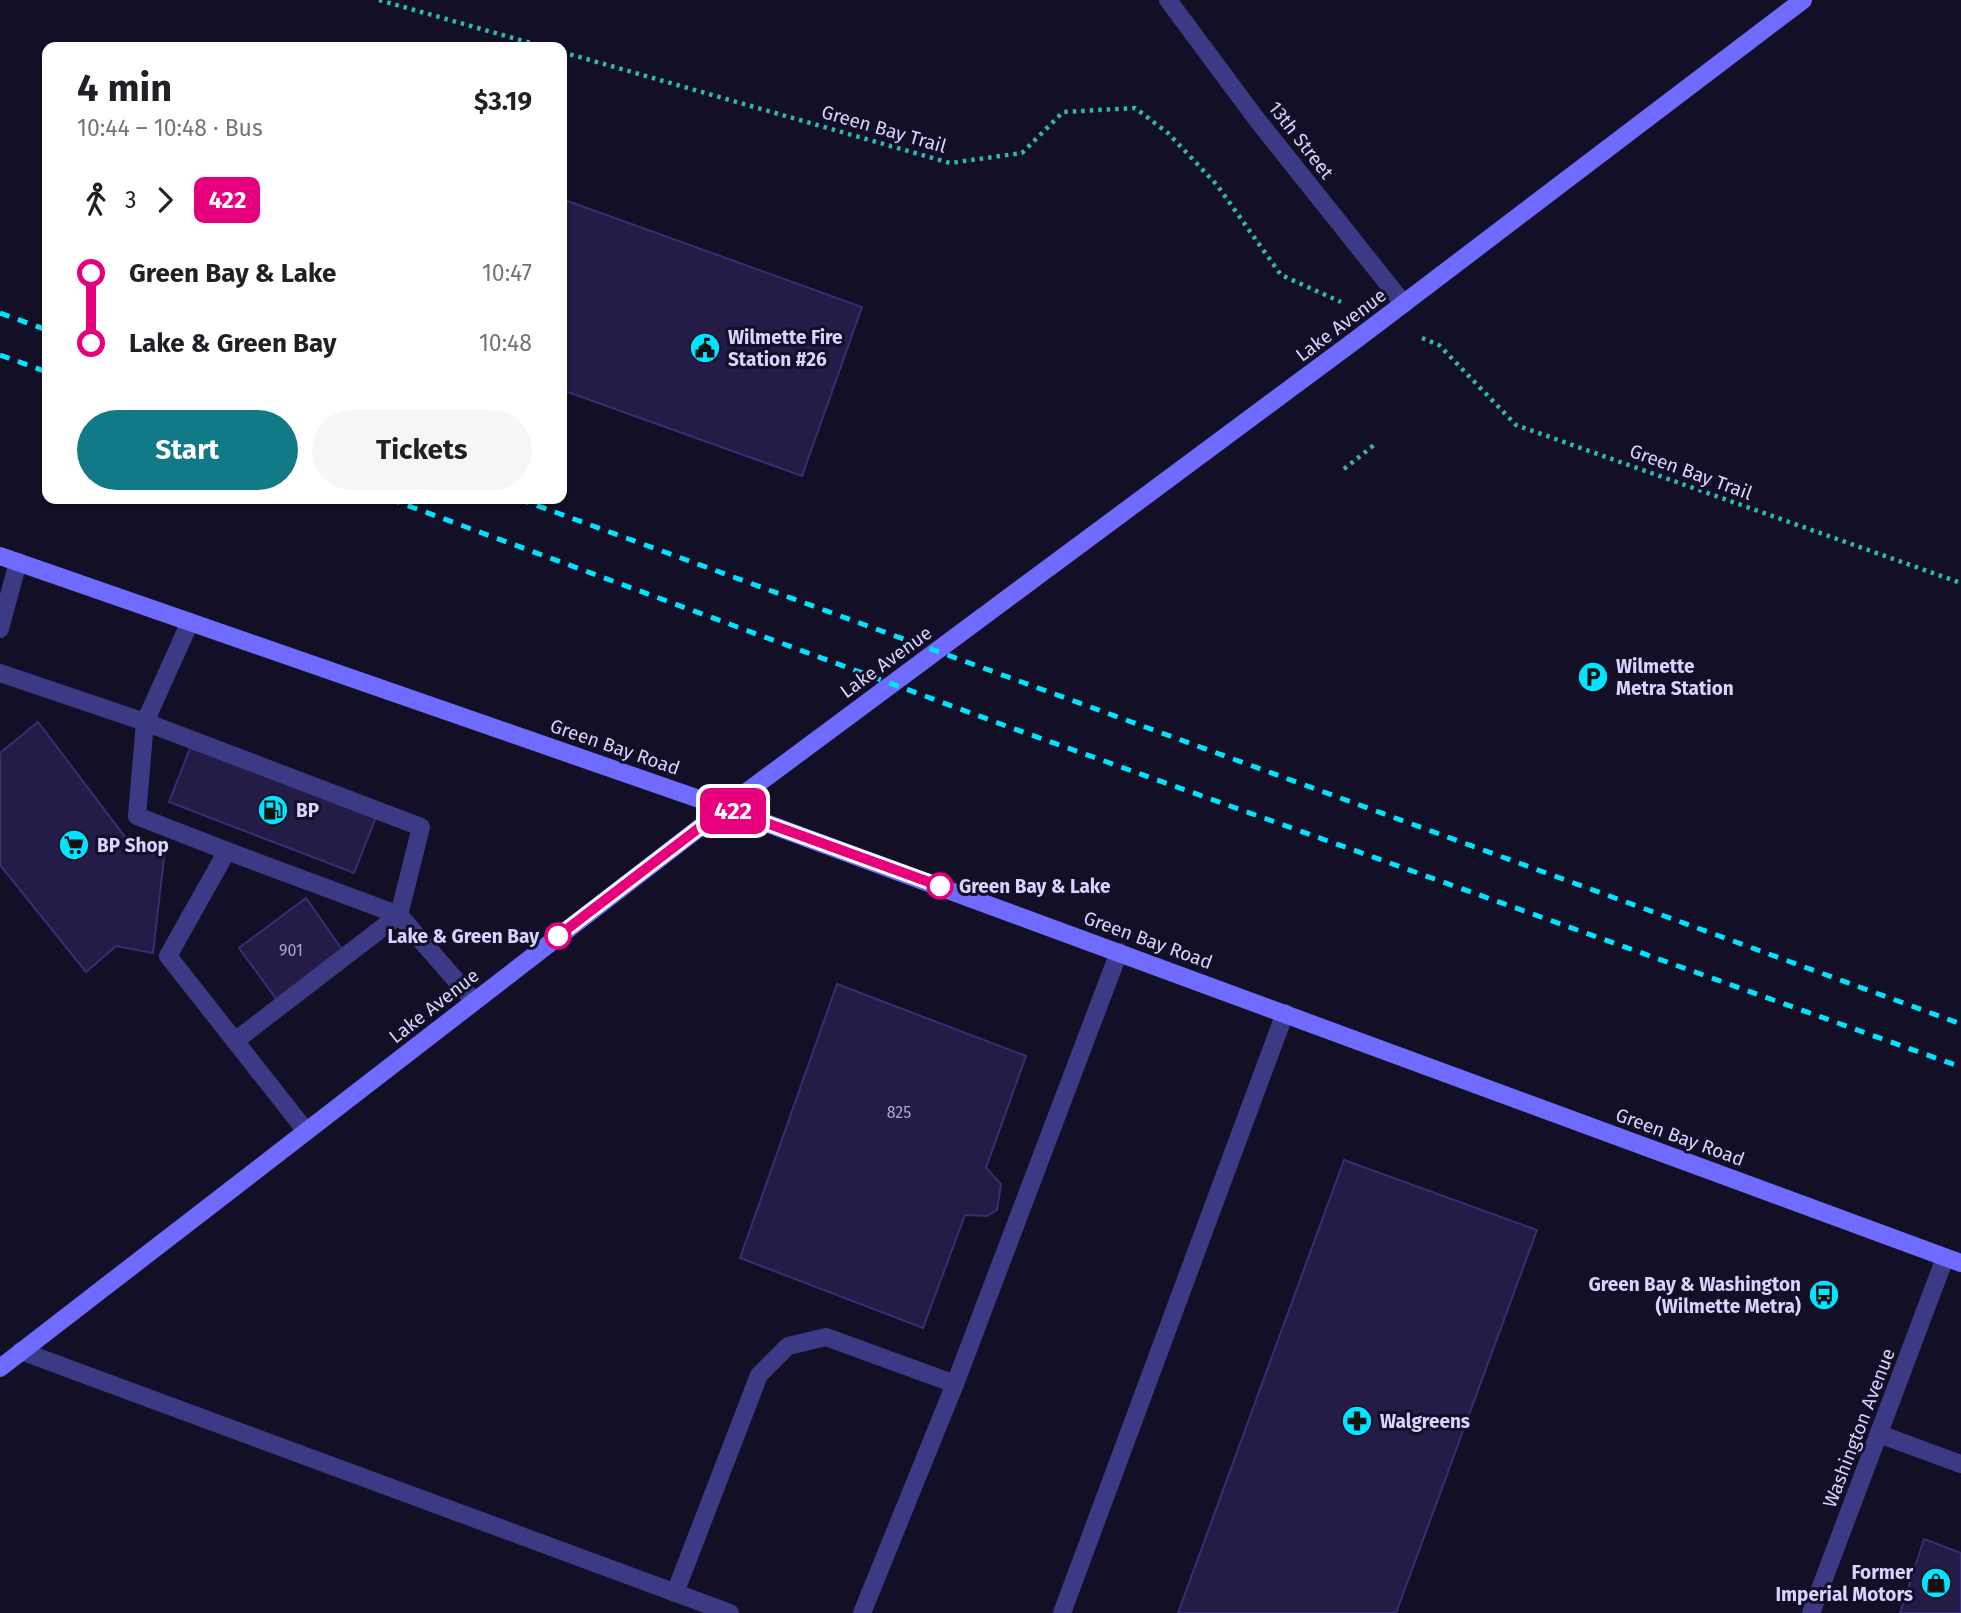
<!DOCTYPE html>
<meta charset="utf-8">
<style>
body{margin:0;font-family:"Fira Sans",sans-serif;background:#f6f6f6;color:#202124;height:100vh;display:flex;flex-direction:column;font-size:26px;white-space:nowrap}
*{box-sizing:border-box;margin:0}
p{font-size:23px;color:#757577}
.icon{flex:none;width:38px;height:38px;fill:none;stroke:currentColor;stroke-width:2;stroke-linecap:round;stroke-linejoin:round}
.map{position:relative;flex:1;overflow:hidden}
.drawer{position:absolute;left:42px;top:42px;width:525px;height:462px;display:flex;flex-direction:column;background:#fff;border-radius:14px;box-shadow:0 2px 5px #0004}
.drawer>*{flex:none}
.badge{padding:0 14px;border-radius:10px;font-size:24px;line-height:46px}
.map>.badge{position:absolute;translate:-50% -50%;box-shadow:0 0 0 4px #fff}
.legs{display:flex;align-items:center;gap:10px;height:77px;padding:0 35px;font-size:23px}
.legs p{margin-inline-start:auto}
.overview{display:flex;align-items:center;justify-content:space-between;height:119px;padding:0 35px}
h1{font-size:38px;font-weight:700;line-height:52px}
.button{display:flex;gap:14px;margin-top:auto;padding:14px 35px}
.button a{flex:1;height:80px;border-radius:42px;background:#127987;color:#fff;font-size:28px;font-weight:700;line-height:80px;text-align:center}
.button a+a{background:#f6f6f6;color:#202124}
ul{padding:0 35px;list-style:none}
li{display:flex;align-items:center;gap:24px;height:70px;font-size:26px}
li i{display:grid;place-items:center;width:10px;height:100%;margin:0 9px;background:currentColor}
li i::after{content:'';width:18px;height:18px;margin:-9px;border:5px solid;border-radius:50%;background:#fff}
li p{margin-inline-start:auto}
li:first-child i{background:linear-gradient(#0000 50%,currentColor 0)}
li:last-child i{background:linear-gradient(currentColor 50%,#0000 0)}
.map>svg:first-child{display:block}
.building{fill:#241b47;stroke:#3b2d73;stroke-width:2}
.lines{fill:none;stroke-linecap:round;stroke-linejoin:round}
.path{stroke:#2fb8b0;stroke-width:4.5;stroke-dasharray:3.5 5;stroke-linecap:butt}
.lane{stroke:#3d3a85;stroke-width:18}
.street{stroke:#3d3a85;stroke-width:18}
.secondary{stroke:#6f6bff;stroke-width:18}
.rail{stroke:#00e5ff;stroke-width:5;stroke-dasharray:10 9;stroke-linecap:butt}
.line-1-casing{stroke:#fff;stroke-width:16}
.line-1{stroke:#e6007e;stroke-width:10}
.stop-1-dot{fill:#fff;stroke:#e6007e;stroke-width:3.5}
.labels{text-anchor:middle;dominant-baseline:central;stroke-width:6;stroke-linejoin:round;paint-order:stroke}
.number-label{font-size:16px;fill:#aca6d1}
.street-label{font-size:19px;fill:#d9d4ff;stroke:#130f26}
.poi-label{font-size:19px;font-weight:bold;fill:#d9d4ff;stroke:#130f26;text-anchor:start}
.stop-label{font-size:19px;font-weight:bold;fill:#d9d4ff;stroke:#130f26;text-anchor:start}
</style>
<div class="map">
<svg width="1961" height="1613" viewBox="0 0 1961 1613">
<rect width="100%" height="100%" fill="#130f26"/>
<g class="building">
<path d="M 562,199 L 862,307 L 802,476 L 562,390 Z"/>
<path d="M 38,722 L 129,842 L 165,849 L 153,953 L 116,946 L 86,972 L 0,865 L 0,753 Z"/>
<path d="M 191,746 L 376,817 L 354,873 L 169,802 Z"/>
<path d="M 306,898 L 344,952 L 277,1000 L 239,948 Z"/>
<path d="M 837,984 L 1026,1056 L 986,1168 L 1001,1184 L 997,1210 L 987,1216 L 965,1215 L 923,1328 L 740,1258 Z"/>
<path d="M 1344,1160 L 1537,1230 L 1396,1613 L 1178,1613 Z"/>
<path d="M 1924,1539 L 1961,1553 L 1961,1613 L 1900,1613 Z"/>
</g>
<g class="lines">
<g class="path">
<path d="M 379,0 L 545,47"/>
<path d="M 562,52 L 950,163 L 1022,153 L 1063,112 L 1135,108 L 1168,133 L 1217,185 L 1281,275 L 1341,302"/>
<path d="M 1422,338 L 1439,345 L 1516,425 L 1961,583"/>
<path d="M 1344,469 L 1374,445"/>
</g>
<g class="lane">
<path d="M 0,629 L 18,562"/>
<path d="M 0,673 L 145,722 L 421,827 L 399,915 L 235,1041 L 168,956 L 227,851 L 137,816 L 145,722 L 190,622"/>
<path d="M 227,851 L 399,915 L 474,1001"/>
<path d="M 235,1041 L 306,1131"/>
<path d="M 21,1351 L 730,1613"/>
<path d="M 1879,1434 L 1961,1464"/>
<path d="M 675,1593 L 759,1375 L 788,1346 L 826,1337 L 955,1384"/>
<path d="M 862,1613 L 955,1384 L 1119,952"/>
<path d="M 1062,1613 L 1285,1013"/>
</g>
<g class="street">
<path d="M 1168,0 L 1258,121 L 1404,304"/>
<path d="M 1811,1613 L 1945,1258"/>
</g>
<g class="secondary">
<path d="M 0,556 L 725,808 L 1961,1263"/>
<path d="M 0,1368 L 725,808 L 1357,339 L 1803,0"/>
</g>
<g class="rail">
<path d="M 0,313 L 47,330"/>
<path d="M 0,355 L 47,372"/>
<path d="M 390,499 L 1009,727 L 1961,1067"/>
<path d="M 519,499 L 1961,1024"/>
</g>
</g>
<g class="lines">
<g class="line-1-casing">
<path id="line-1" d="M 558,936 L 725,808 L 940,886"/>
</g>
<use href="#line-1" class="line-1"/>
</g>
<defs>
<g id="civic-disc" transform="scale(1.575)"><circle r="9.5" fill="#00e5ff" stroke="#130f26"/><path d="M-.6-6.5H3V-4.5H.6V-3L4-1V1h2V6H-6V1h2V-1L-.6-3ZM-1.2 2.5V6h2.4V2.5Z" fill="#111"/></g>
<g id="parking-disc" transform="scale(1.575)"><circle r="9.5" fill="#00e5ff" stroke="#130f26"/><path d="M-3.5-5.5H1a3.5 3.5 0 0 1 0 7H-1V5.5H-3.5ZM-1-3.4V-.6H.8a1.4 1.4 0 0 0 0-2.8Z" fill="#111"/></g>
<g id="fuel-disc" transform="scale(1.575)"><circle r="9.5" fill="#00e5ff" stroke="#130f26"/><path d="M-5.5-6h7V0h2V4h1.3V-2.5L3-4.5l.8-.8L6-3V5H2.5V1h-1V6h-7ZM-4.2-4.7v3.2H.2V-4.7Z" fill="#111"/></g>
<g id="supermarket-disc" transform="scale(1.575)"><circle r="9.5" fill="#00e5ff" stroke="#130f26"/><path d="M-6-5.5h2.5l.6 2H6L4.5 2H-2.5L-4.4-4H-6ZM-1.5 3.2a1.3 1.3 0 1 0 .1 0ZM3 3.2a1.3 1.3 0 1 0 .1 0Z" fill="#111"/></g>
<g id="bus-disc" transform="scale(1.575)"><circle r="9.5" fill="#00e5ff" stroke="#130f26"/><path d="M-5-6H5V4H4V6H2V4H-2V6H-4V4H-5ZM-3.5-4V0h7V-4ZM-3.5 1.2v1.5H-2V1.2ZM2 1.2v1.5H3.5V1.2Z" fill="#111"/></g>
<g id="pharmacy-disc" transform="scale(1.575)"><circle r="9.5" fill="#00e5ff" stroke="#130f26"/><path d="M-2-6h4v4h4v4h-4v4h-4v-4h-4v-4h4Z" fill="#111"/></g>
<g id="shop-disc" transform="scale(1.575)"><circle r="9.5" fill="#00e5ff" stroke="#130f26"/><path d="M-5-2.5h2.3a2.7 3.5 0 0 1 5.4 0H5L5.5 6h-11ZM-1.5-2.5h3a1.5 2.3 0 0 0-3 0Z" fill="#111"/></g>
</defs>
<g fill-rule="evenodd">
<use href="#civic-disc" x="705" y="348"/>
<use href="#parking-disc" x="1593" y="677"/>
<use href="#fuel-disc" x="273" y="810"/>
<use href="#supermarket-disc" x="74" y="845"/>
<use href="#bus-disc" x="1824" y="1295"/>
<use href="#pharmacy-disc" x="1357" y="1421"/>
<use href="#shop-disc" x="1936" y="1583"/>
</g>
<g class="stop-1-dot">
<circle cx="940" cy="886" r="12"/>
<circle cx="558" cy="936" r="12"/>
</g>
<g class="labels">
<g class="number-label">
<text x="291" y="950">901</text>
<text x="899" y="1112">825</text>
</g>
<g class="street-label">
<text transform="translate(884 129) rotate(16)">Green Bay Trail</text>
<text transform="translate(1301 140) rotate(52)">13th Street</text>
<text transform="translate(1341 325) rotate(-37)">Lake Avenue</text>
<text transform="translate(1691 472) rotate(20)">Green Bay Trail</text>
<text transform="translate(886 662) rotate(-36)">Lake Avenue</text>
<text transform="translate(615 747) rotate(19)">Green Bay Road</text>
<text transform="translate(1148 940) rotate(20)">Green Bay Road</text>
<text transform="translate(434 1006) rotate(-38)">Lake Avenue</text>
<text transform="translate(1680 1137) rotate(20)">Green Bay Road</text>
<text transform="translate(1859 1428) rotate(-69)">Washington Avenue</text>
</g>
<g class="poi-label">
<text x="728" y="337">Wilmette Fire<tspan x="728" dy="22">Station #26</tspan></text>
<text x="1616" y="666">Wilmette<tspan x="1616" dy="22">Metra Station</tspan></text>
<text x="296" y="810">BP</text>
<text x="97" y="845">BP Shop</text>
<text x="1801" y="1284" text-anchor="end">Green Bay &amp; Washington<tspan x="1801" dy="22">(Wilmette Metra)</tspan></text>
<text x="1380" y="1421">Walgreens</text>
<text x="1913" y="1572" text-anchor="end">Former<tspan x="1913" dy="22">Imperial Motors</tspan></text>
</g>
<g class="stop-label">
<text x="959" y="886">Green Bay &amp; Lake</text>
<text x="539" y="936" text-anchor="end">Lake &amp; Green Bay</text>
</g>
</g>
</svg>
<b class="badge" style="left:733px;top:811px;background:#e6007e;color:#fff">422</b>
<section class="drawer">
<div class="overview"><div><h1>4 min</h1><p>10:44 – 10:48 · Bus</p></div><b>$3.19</b></div>
<div class="legs"><svg class="icon" aria-label="walk" viewBox="0 0 24 24"><circle cx="13" cy="4" r="2"/><path d="M13 8l-2 6 4 7M11 14l-3 7M7 12l3-4h3l4 4"/></svg>3<svg class="icon" aria-label="forward" viewBox="0 0 24 24"><path d="M9 5l7 7-7 7"/></svg><b class="badge" style="background:#e6007e;color:#fff">422</b></div>
<ul>
<li><i style="color:#e6007e"></i><b>Green Bay &amp; Lake</b><p>10:47</p></li>
<li><i style="color:#e6007e"></i><b>Lake &amp; Green Bay</b><p>10:48</p></li>
</ul>
<div class="button"><a>Start</a><a>Tickets</a></div>
</section>
</div>
